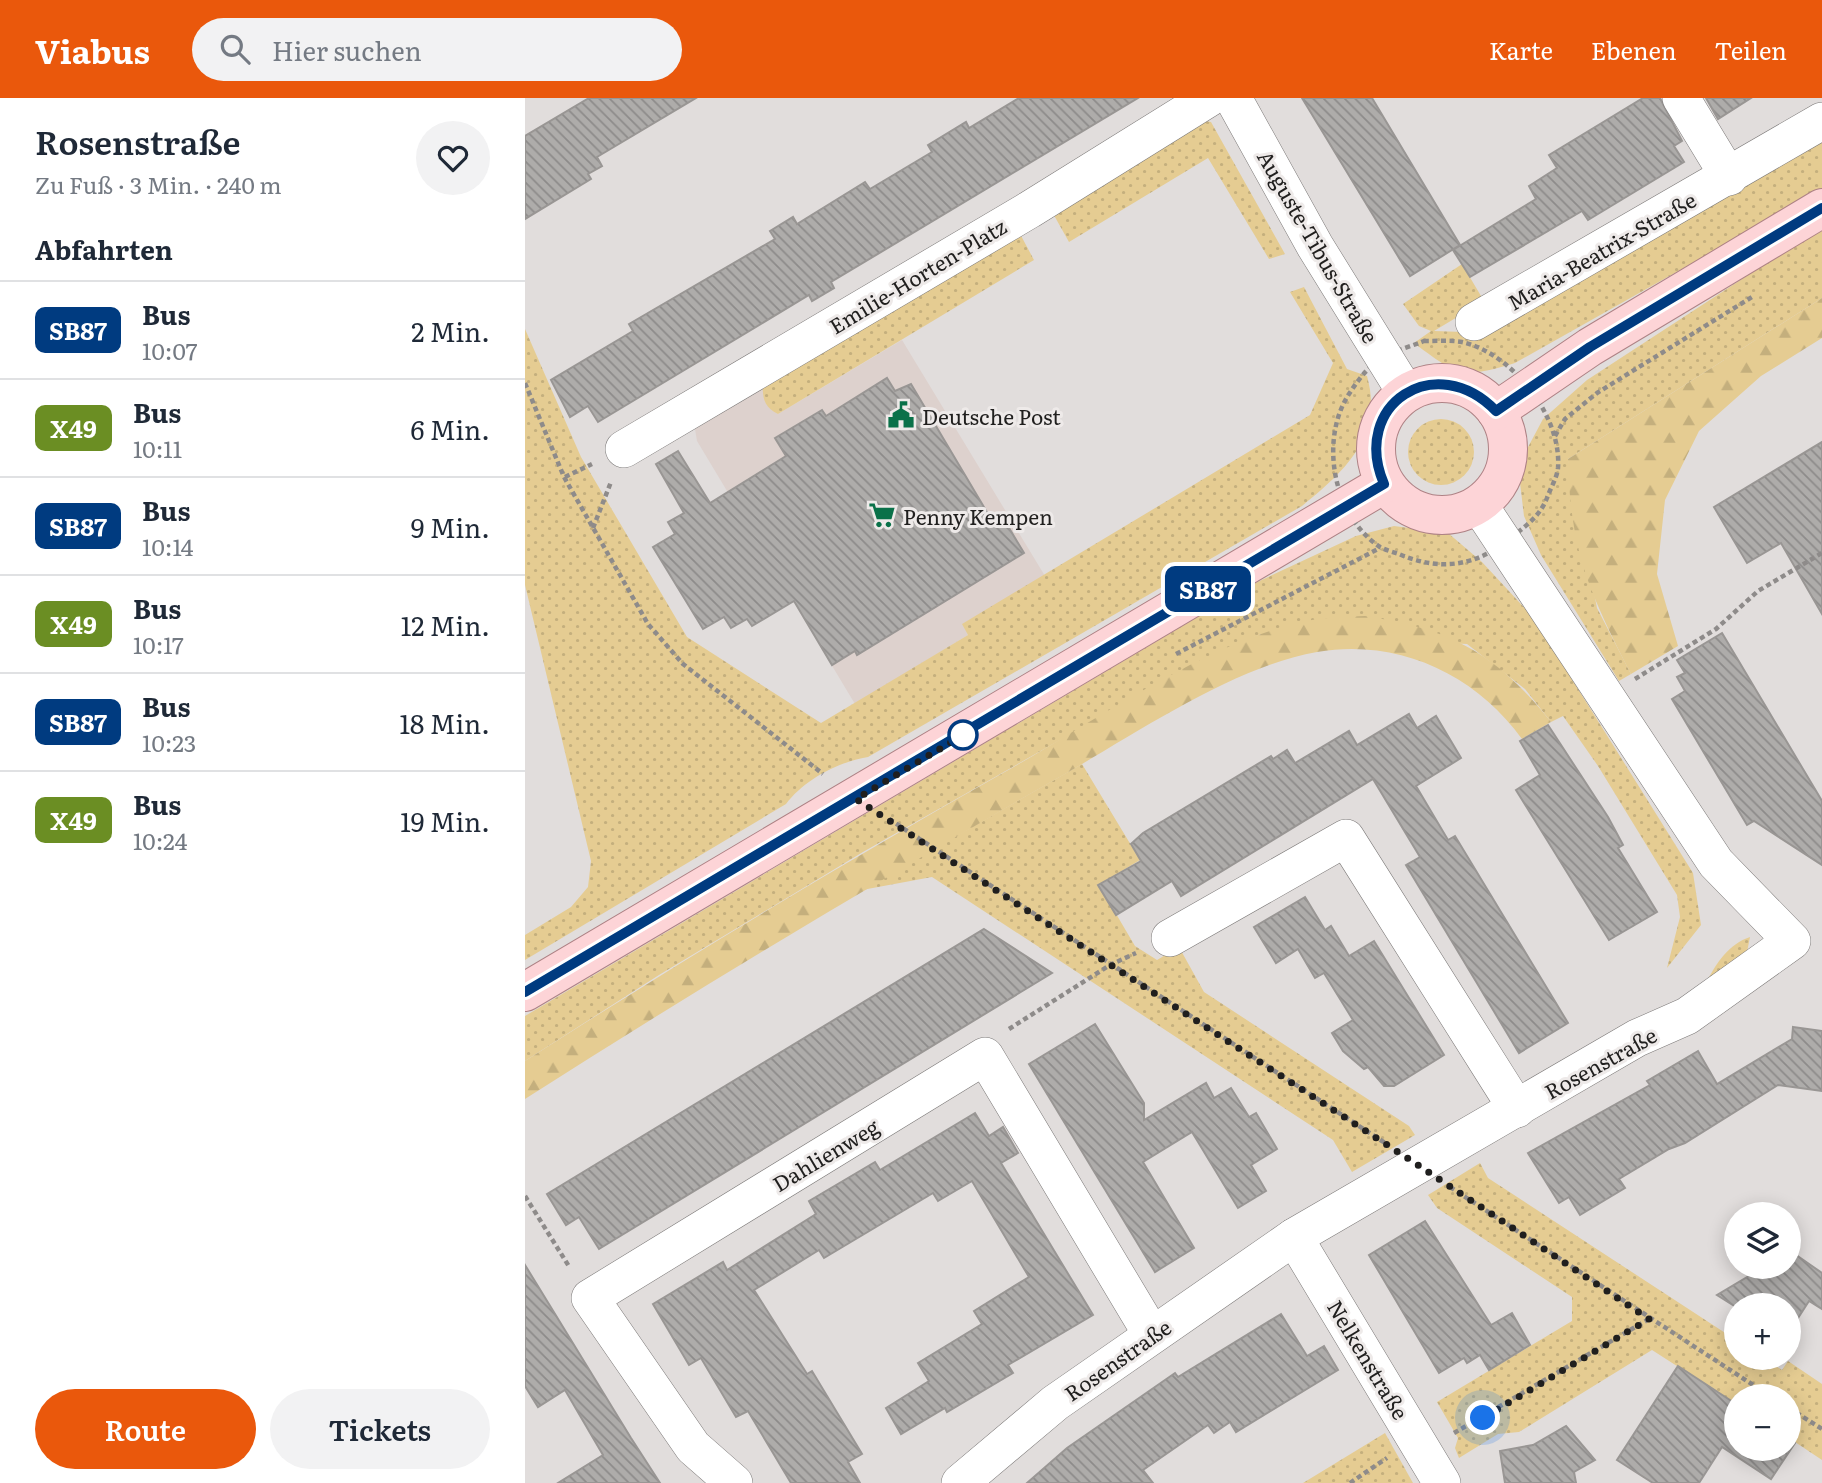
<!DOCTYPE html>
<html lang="de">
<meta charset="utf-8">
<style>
body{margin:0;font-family:Literata,serif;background:#f2f2f3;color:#1f2937;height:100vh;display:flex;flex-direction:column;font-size:26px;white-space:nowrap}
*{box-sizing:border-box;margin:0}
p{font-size:23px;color:#747a83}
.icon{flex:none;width:38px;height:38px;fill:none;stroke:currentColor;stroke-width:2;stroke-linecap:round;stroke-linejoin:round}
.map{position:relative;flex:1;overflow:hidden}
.side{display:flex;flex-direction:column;background:#fff;width:525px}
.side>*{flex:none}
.badge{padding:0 14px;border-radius:10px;font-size:24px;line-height:46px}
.controls{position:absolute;left:1199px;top:1104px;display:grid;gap:14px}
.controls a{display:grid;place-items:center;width:77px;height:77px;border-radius:50%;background:#fff;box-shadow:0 4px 18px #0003;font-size:35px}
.you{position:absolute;width:35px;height:35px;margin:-18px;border:5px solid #fff;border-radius:50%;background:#1a73e8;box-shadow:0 0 0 10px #1a73e833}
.map>.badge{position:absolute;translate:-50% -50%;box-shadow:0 0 0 4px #fff}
h2{padding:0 35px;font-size:26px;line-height:63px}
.round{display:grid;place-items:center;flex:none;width:74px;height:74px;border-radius:37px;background:#f2f2f3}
.overview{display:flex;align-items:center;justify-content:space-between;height:119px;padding:0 35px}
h1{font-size:33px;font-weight:600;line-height:52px}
.button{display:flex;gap:14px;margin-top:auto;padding:14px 35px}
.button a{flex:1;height:80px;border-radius:42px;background:#ea580c;color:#fff;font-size:28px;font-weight:600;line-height:80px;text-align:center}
.button a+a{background:#f2f2f3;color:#1f2937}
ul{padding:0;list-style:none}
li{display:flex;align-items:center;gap:21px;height:98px;padding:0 35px;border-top:2px solid #e0e1e3}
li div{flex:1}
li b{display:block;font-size:26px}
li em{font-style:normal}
li .badge{min-width:77px;font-weight:700;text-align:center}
header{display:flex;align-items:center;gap:42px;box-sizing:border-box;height:98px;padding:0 35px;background:#ea580c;color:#fff}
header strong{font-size:33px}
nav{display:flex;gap:38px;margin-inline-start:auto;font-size:24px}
.search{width:490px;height:63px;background:#f2f2f3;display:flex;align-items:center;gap:18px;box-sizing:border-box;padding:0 24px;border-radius:38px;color:#747a83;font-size:26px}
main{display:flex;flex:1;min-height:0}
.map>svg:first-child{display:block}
.built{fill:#ddd1cd}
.green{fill:url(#green-dots)}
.forest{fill:url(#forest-firs)}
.building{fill:url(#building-back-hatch);stroke:#999694;stroke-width:2}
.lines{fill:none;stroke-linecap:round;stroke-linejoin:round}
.minor-casing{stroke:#7c7978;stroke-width:38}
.major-casing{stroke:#ae8285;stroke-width:40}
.path{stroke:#8e8b8a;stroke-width:4.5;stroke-dasharray:5 3.5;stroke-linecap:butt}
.minor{stroke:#fff;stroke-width:37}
.major{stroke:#fdd4d7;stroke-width:38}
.line-casing{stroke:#fff;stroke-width:16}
.line{stroke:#003b80;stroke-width:10}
.walk{stroke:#201f1e;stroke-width:7;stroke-dasharray:0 12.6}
.stop-dot{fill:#fff;stroke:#003b80;stroke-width:3.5}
.labels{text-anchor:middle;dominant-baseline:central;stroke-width:6;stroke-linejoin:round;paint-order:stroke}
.street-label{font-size:21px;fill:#201f1e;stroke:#eeeae9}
.poi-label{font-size:21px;fill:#201f1e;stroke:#eeeae9;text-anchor:start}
</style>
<header>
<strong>Viabus</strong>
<div class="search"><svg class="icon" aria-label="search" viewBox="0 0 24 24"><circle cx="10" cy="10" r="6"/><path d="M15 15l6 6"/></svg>Hier suchen</div>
<nav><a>Karte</a><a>Ebenen</a><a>Teilen</a></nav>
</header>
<main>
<section class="side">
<div class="overview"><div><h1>Rosenstraße</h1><p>Zu Fuß · 3 Min. · 240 m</p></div><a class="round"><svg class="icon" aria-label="heart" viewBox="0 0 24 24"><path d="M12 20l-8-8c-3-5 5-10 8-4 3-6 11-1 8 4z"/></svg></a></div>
<h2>Abfahrten</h2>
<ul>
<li><span class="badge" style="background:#003b80;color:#fff">SB87</span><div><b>Bus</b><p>10:07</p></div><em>2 Min.</em></li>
<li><span class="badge" style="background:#6b8e23;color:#fff">X49</span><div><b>Bus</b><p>10:11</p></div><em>6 Min.</em></li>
<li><span class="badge" style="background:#003b80;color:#fff">SB87</span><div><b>Bus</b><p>10:14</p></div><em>9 Min.</em></li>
<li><span class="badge" style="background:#6b8e23;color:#fff">X49</span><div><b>Bus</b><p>10:17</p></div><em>12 Min.</em></li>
<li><span class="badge" style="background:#003b80;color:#fff">SB87</span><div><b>Bus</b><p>10:23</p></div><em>18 Min.</em></li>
<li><span class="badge" style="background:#6b8e23;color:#fff">X49</span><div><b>Bus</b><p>10:24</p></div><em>19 Min.</em></li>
</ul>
<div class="button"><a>Route</a><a>Tickets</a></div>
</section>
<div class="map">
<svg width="1297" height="1385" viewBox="0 0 1297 1385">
<defs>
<pattern id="green-dots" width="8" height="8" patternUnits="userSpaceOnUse" patternTransform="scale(1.75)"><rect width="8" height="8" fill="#e5cc92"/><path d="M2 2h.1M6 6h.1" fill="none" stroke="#c4af7d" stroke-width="1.8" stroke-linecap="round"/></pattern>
<pattern id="forest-firs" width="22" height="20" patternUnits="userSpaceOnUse" patternTransform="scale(1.75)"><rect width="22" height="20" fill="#e5cc92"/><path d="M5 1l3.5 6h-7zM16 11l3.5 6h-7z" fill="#c4af7d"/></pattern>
<pattern id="building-back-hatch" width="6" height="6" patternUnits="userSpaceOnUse" patternTransform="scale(1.75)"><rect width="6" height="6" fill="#aeacaa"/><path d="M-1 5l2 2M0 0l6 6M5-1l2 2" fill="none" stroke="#8d8b8a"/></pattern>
</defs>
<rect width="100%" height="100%" fill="#e1dddc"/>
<path class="built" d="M 377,242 L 520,478 L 438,526 L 443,537 L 330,606 L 172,343 L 170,331 L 178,321 L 238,284 L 253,316 Z"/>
<g class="green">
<path d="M 675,22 L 686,24 L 760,156 L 744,161 L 683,60 L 544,144 L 526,112 Z"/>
<path d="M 1297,41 L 1297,92 L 990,265 C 937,281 933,278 889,245 L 906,233 L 894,228 L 878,206 L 937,166 L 959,203 L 909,233 L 939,234 Z"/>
<path d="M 1297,129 L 1297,200 L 1043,361 L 1072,510 L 1106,576 L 1094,583 L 1016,457 L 999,418 L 995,385 L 1002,351 L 1018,321 L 1062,282 Z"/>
<path d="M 493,132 L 509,162 L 253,316 C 239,309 237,300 238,284 Z"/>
<path d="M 779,189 L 822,271 L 842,278 C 859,338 819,374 777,408 L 343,659 C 313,664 279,682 261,706 L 0,862 L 0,837 L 46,809 L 63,789 L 66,763 L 0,487 L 0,231 L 56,359 L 162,539 L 296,625 L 443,537 L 437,526 L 785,317 L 808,265 L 765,194 Z"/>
<circle cx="916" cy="354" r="33"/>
<path d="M 869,428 L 923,435 L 957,464 L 1008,519 L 1168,775 L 1176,827 L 1142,870 L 1155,819 L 1152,797 L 1073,668 L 1038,618 L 1026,624 L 1000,591 L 942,546 L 736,536 L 667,567 L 338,754 L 134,877 L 0,963 L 0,918 L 728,486 L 831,438 Z"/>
<path d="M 557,666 L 615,762 L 574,787 L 610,848 L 632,862 L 654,849 L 679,894 L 884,1028 L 890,1037 L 827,1074 L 808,1042 L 407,779 L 337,792 Z"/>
<path d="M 1225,839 L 1222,854 L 1182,883 C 1192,864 1204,846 1225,839 Z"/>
<path d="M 955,1065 L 963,1080 L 1211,1242 L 1211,1260 L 1239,1260 L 1257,1272 L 1263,1263 L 1297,1286 L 1297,1362 L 1264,1340 L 1264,1298 L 1211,1298 L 1211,1306 L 1127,1252 L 994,1334 L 973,1336 L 934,1360 L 930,1350 L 933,1340 L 912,1304 L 1047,1223 L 1047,1199 L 912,1110 L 903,1097 Z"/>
<path d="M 860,1335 L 888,1385 L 778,1385 Z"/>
</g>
<g class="forest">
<path d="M 1297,200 L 1297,240 L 1236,278 L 1174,333 L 1140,402 L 1132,476 L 1153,548 L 1106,576 C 1065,496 1045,453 1043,361 Z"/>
<path d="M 840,518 C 926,531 971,555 1026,624 L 997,641 C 950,576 873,540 792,554 C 709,568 607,638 533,680 C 353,783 175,889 0,1001 L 0,963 C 159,861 320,764 485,671 C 571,622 690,539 787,522 C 804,519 822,519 840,518 Z"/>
</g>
<g class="building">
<path d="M 64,0 L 171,0 L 72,59 L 77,68 L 63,76 L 66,81 L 0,121 L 0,38 Z"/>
<path d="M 494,0 L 613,0 L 306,184 L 309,190 L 287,203 L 284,197 L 73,324 L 63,308 L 45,319 L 26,282 L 108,233 L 104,226 L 250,141 L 245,133 L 268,119 L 272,126 L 340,84 L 345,91 L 407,54 L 403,47 L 441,24 L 444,30 Z"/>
<path d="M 777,0 L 847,0 L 935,147 L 885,178 Z"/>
<path d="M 1118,0 L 1135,0 L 1157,43 L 1149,48 L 1159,64 L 1063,122 L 1057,113 L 945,179 L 928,152 L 1011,101 L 1004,88 L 1032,70 L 1024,57 Z"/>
<path d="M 1181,0 L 1226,0 L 1193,21 Z"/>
<path d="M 362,280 L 370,293 L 386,286 L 469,426 L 478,420 L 499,455 L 332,557 L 330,553 L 307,567 L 269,503 L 227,528 L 222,521 L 206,530 L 199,519 L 178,531 L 128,449 L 150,436 L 143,424 L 159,415 L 131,366 L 153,353 L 185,405 L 261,358 L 250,340 L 297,312 L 301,318 Z"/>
<path d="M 1297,344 L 1297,516 L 1256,445 L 1222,465 L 1189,409 Z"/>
<path d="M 1197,535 L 1297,703 L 1297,767 L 1229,723 L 1222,727 L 1147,601 L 1160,593 L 1152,579 L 1160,575 L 1152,562 Z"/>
<path d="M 884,616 L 892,630 L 911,618 L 936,660 L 891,688 L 923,742 L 930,738 L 1043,925 L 994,955 L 881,767 L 895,759 L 848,681 L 656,798 L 647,783 L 591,817 L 573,787 L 616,763 L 606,746 L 618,735 L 746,658 L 748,661 L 762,652 L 770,665 L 824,633 L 832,647 Z"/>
<path d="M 1023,627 L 1083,719 L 1098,747 L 1093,750 L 1132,814 L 1084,842 L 991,692 L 1015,677 L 995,643 Z"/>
<path d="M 780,799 L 800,832 L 806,828 L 824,858 L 849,843 L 919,957 L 869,988 L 859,988 L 843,969 L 839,971 L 818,953 L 807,935 L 828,922 L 799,875 L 790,880 L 773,851 L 751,865 L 729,829 Z"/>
<path d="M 459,831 L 527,875 L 74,1151 L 54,1119 L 41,1127 L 22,1096 Z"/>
<path d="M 570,926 L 619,1005 L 619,1022 L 681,985 L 689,1000 L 706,990 L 724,1019 L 731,1015 L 752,1051 L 726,1067 L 741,1093 L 713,1110 L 667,1034 L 618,1064 L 669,1150 L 630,1174 L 504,966 Z"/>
<path d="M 1268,929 L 1297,933 L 1297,993 L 1253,987 L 1160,1045 L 1144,1051 L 1094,1081 L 1100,1090 L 1055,1117 L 1044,1099 L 1034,1105 L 1003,1055 L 1125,987 L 1122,983 L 1173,953 L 1192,986 L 1267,941 Z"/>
<path d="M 450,1015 L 464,1038 L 478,1029 L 493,1055 L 476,1065 L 568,1217 L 483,1267 L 488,1275 L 422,1314 L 420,1310 L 376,1336 L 361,1310 L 404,1283 L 393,1265 L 457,1226 L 449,1213 L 504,1179 L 447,1083 L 413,1103 L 408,1095 L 299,1160 L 294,1152 L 229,1192 L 282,1276 L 287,1273 L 337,1356 L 323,1364 L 335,1385 L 266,1385 L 223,1313 L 211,1319 L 176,1260 L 164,1267 L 128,1206 L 198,1164 L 202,1172 L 291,1116 L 284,1103 L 350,1064 L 355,1072 Z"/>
<path d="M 900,1123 L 966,1227 L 987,1215 L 1005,1247 L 964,1272 L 955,1257 L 942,1265 L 939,1260 L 914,1275 L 844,1157 Z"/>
<path d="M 1264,1152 L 1297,1175 L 1297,1211 L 1284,1203 L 1264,1234 L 1264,1208 L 1211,1209 L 1192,1197 L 1239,1169 L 1264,1169 Z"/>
<path d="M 0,1167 L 106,1340 L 135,1385 L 33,1385 L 78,1357 L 40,1292 L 13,1309 L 0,1288 Z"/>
<path d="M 756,1216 L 782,1258 L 799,1248 L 813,1272 L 711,1334 L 705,1324 L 689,1335 L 683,1327 L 618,1372 L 628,1385 L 502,1385 L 542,1350 L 650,1275 L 653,1279 Z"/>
<path d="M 1153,1268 L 1211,1306 L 1211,1351 L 1264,1351 L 1264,1341 L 1270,1345 L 1246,1381 L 1197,1349 L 1174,1385 L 1128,1385 L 1092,1362 Z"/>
<path d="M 1041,1328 L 1070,1362 L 1049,1374 L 1051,1385 L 980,1385 L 975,1353 L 1008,1347 Z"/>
</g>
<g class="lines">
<g class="minor-casing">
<g id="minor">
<path d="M 708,0 L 790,148 L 881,295"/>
<path d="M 1156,0 L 1204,79"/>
<path d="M 949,224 L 1297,23"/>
<path d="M 99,351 L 504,112 L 684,0"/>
<path d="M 645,840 L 821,740 L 992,1011"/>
<path d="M 769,1139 L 917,1385"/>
<path d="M 209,1385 L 168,1349 L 65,1200 L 460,958 L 627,1237"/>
<path d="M 435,1385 L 530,1305 L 769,1139 L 1112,940 L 1162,918 L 1267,843 L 1191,765 L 954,407"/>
</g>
</g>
<g class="major-casing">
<g id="major">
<circle cx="917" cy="351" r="66"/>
<path d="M 971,313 L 1065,249 L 1297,110"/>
<path d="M 0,894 L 859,386"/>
</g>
</g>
<g class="path">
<path d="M 899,243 C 911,243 925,242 937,244 C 987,255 1037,318 1033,370 C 1032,380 1025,391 1022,400 C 1014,420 999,429 983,442 C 950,469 913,473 874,456 C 868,454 860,452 855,449 C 808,418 794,342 824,296 C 833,282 844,267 860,258 C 872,252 887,248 899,243 Z"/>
<path d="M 0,285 L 39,379 L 123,526 L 158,566 L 298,676"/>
<path d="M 1030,338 L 1040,321 L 1072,295 L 1227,199"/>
<path d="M 40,379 L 67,366"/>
<path d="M 68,430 L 86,384"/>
<path d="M 651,556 L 855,450"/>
<path d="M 1110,581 L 1191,531 L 1233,493 L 1297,455"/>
<path d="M 364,721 L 860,1045"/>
<path d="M 484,931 L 585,867 L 611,855"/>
<path d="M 925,1089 L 1245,1298"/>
<path d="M 0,1098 L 45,1170"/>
<path d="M 1264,1310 L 1297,1331"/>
<path d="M 929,1335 L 1124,1221"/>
<path d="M 825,1385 L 862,1360"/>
</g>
<use href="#minor" class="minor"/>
<use href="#major" class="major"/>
</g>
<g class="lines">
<g class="line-casing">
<path id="line" d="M 0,894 L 859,386 C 825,306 911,251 971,313 L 1065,249 L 1297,110"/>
</g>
<use href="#line" class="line"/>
<path class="walk" d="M 438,637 L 448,631 L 331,701 L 893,1067 L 1124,1221 L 958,1320"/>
</g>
<defs>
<g id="civic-bare" transform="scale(2.1)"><path d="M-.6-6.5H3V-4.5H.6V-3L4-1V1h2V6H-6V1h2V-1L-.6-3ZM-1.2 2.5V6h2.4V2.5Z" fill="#0a7149" stroke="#eeeae9" stroke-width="2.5" paint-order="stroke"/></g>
<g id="supermarket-bare" transform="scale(2.1)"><path d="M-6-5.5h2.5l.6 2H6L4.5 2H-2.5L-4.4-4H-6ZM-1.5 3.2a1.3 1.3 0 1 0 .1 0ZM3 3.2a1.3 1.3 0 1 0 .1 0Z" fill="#0a7149" stroke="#eeeae9" stroke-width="2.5" paint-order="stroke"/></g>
</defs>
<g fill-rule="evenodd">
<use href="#civic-bare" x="376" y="317"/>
<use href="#supermarket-bare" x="357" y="417"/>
</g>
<circle class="stop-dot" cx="438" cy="637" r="14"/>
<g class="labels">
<g class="street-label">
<text transform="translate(794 148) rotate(60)">Auguste-Tibus-Straße</text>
<text transform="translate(1076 152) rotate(-30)">Maria-Beatrix-Straße</text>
<text transform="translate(392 177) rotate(-31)">Emilie-Horten-Platz</text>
<text transform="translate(1075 964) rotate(-29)">Rosenstraße</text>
<text transform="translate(300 1056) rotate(-31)">Dahlienweg</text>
<text transform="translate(592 1261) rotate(-35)">Rosenstraße</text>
<text transform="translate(844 1261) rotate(59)">Nelkenstraße</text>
</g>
<g class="poi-label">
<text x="397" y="317">Deutsche Post</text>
<text x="378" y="417">Penny Kempen</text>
</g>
</g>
</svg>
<div class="controls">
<a><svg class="icon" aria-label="layers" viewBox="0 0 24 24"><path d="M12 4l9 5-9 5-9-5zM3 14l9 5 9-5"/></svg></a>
<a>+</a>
<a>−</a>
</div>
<div class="you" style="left:958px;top:1320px"></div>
<b class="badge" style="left:683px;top:491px;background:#003b80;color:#fff">SB87</b>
</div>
</main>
